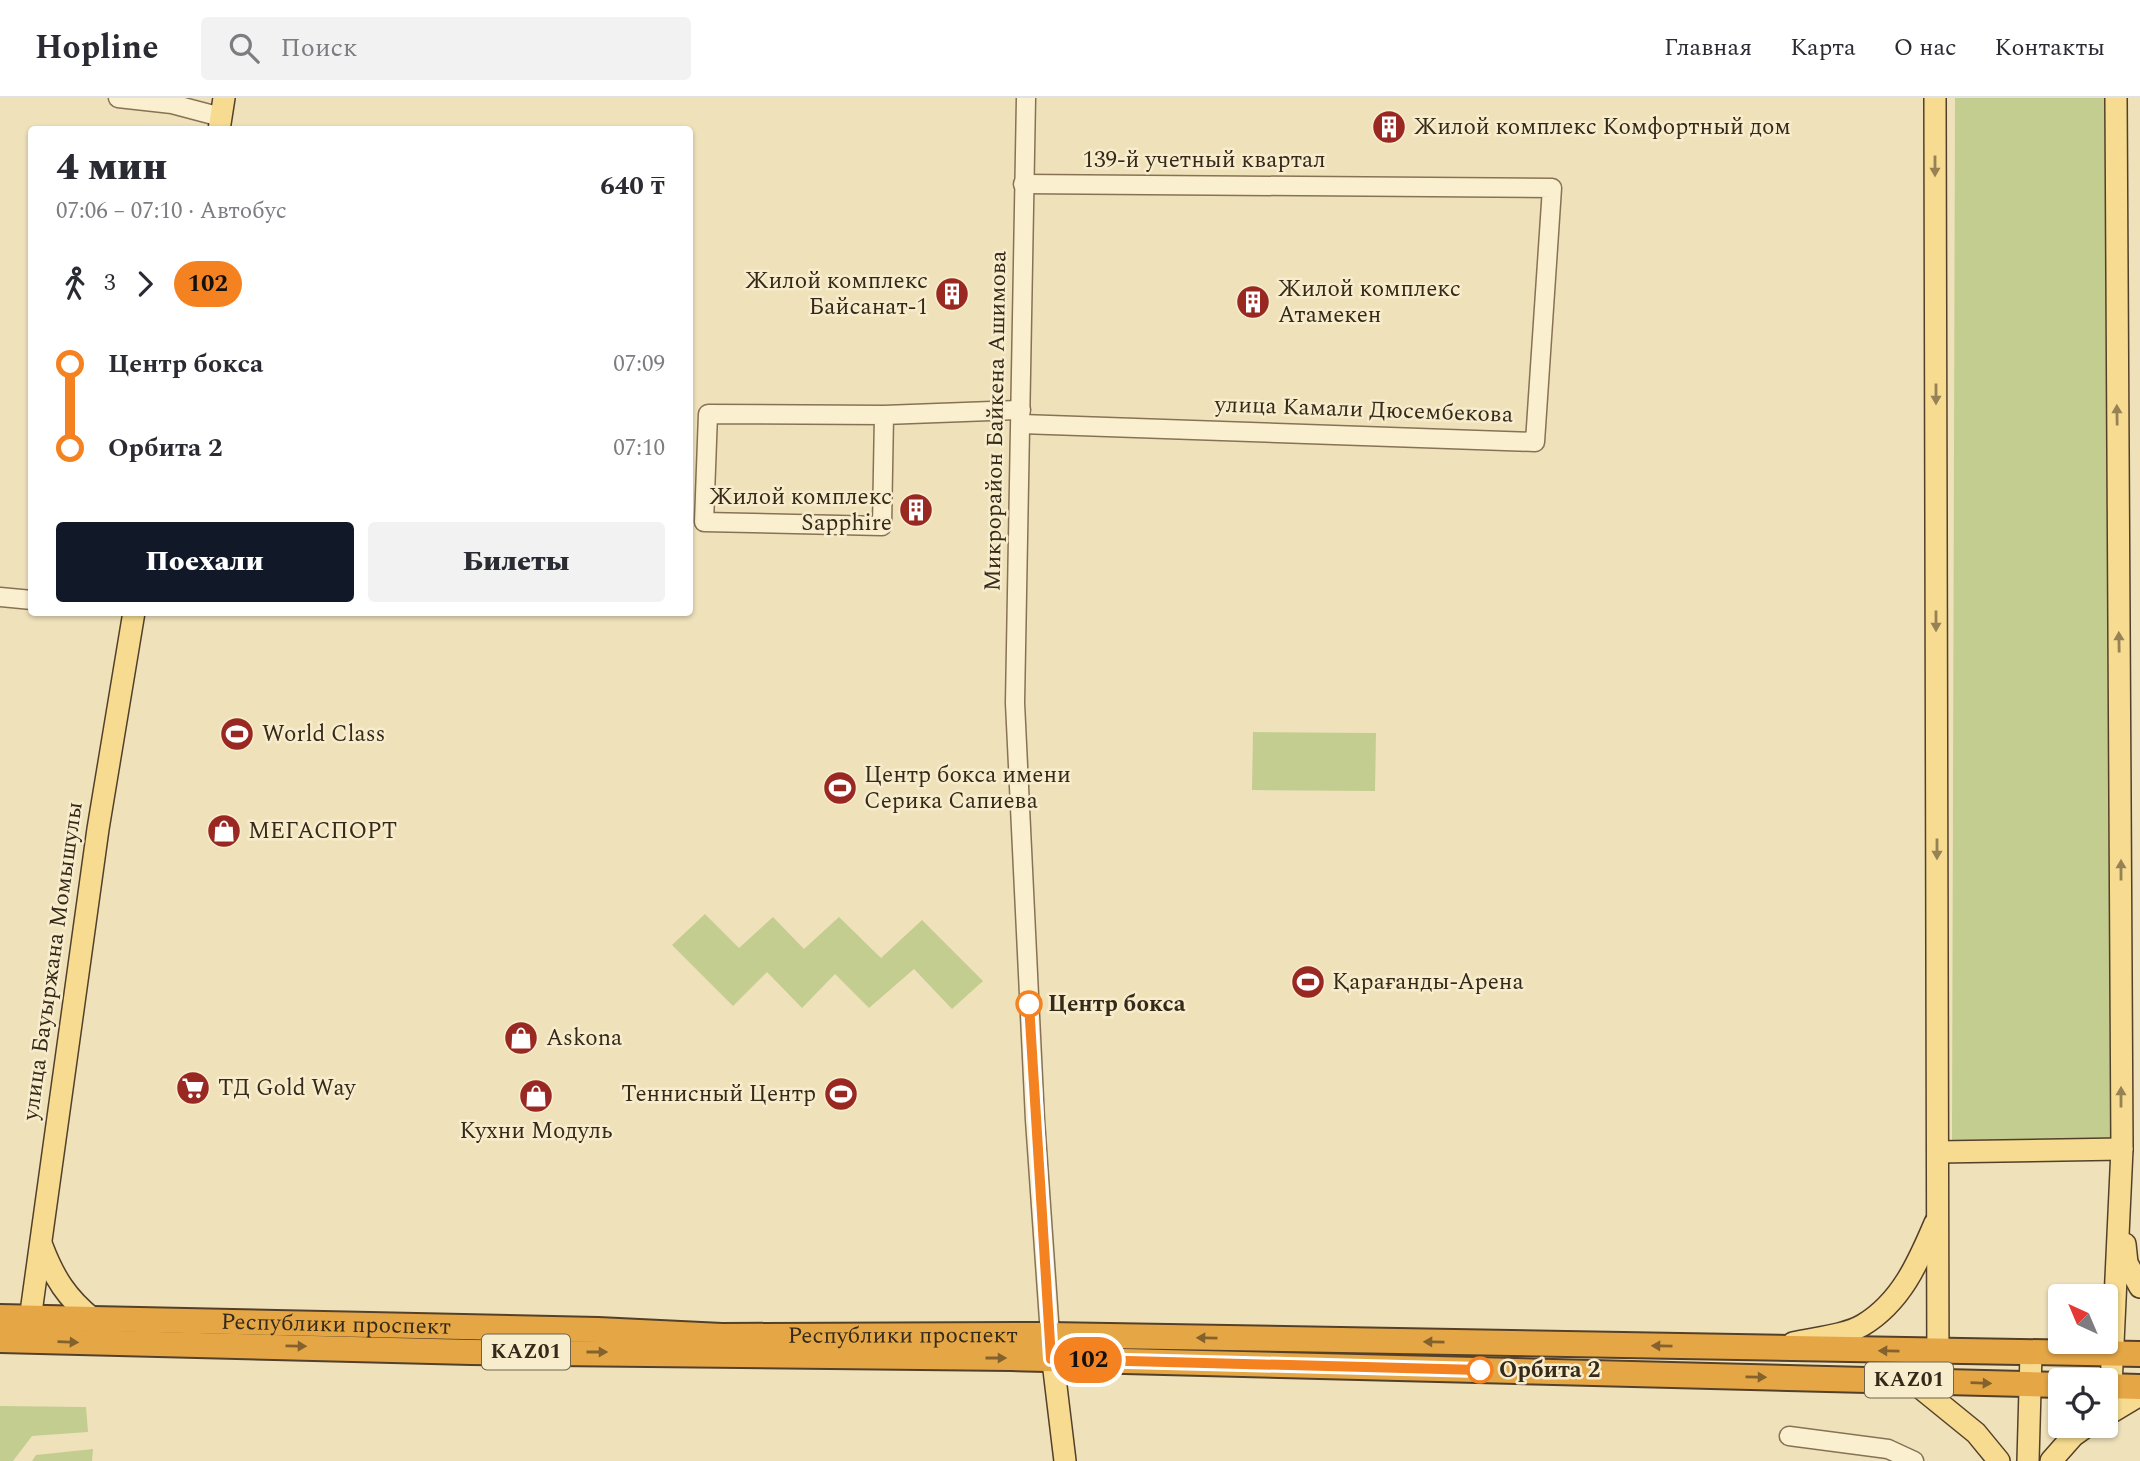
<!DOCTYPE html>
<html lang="ru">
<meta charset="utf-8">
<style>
body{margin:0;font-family:Spectral,serif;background:#f2f2f3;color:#2b2b33;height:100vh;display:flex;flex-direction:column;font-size:26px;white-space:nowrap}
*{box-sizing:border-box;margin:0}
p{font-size:23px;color:#7c7c81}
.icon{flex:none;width:38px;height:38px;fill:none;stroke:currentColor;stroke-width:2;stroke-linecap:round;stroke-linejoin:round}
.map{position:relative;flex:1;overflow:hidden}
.panel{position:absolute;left:28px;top:28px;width:665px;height:490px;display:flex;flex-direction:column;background:#fff;border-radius:7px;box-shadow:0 2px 5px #0004}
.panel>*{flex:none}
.badge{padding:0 14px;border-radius:23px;font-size:24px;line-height:46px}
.needle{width:46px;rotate:316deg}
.buttons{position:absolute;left:2048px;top:1186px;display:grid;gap:14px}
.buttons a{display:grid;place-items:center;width:70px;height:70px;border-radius:7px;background:#fff;box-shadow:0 2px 5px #0004;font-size:35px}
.map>.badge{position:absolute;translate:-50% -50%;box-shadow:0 0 0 4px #fff}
.legs{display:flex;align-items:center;gap:10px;height:77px;padding:0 28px;font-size:23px}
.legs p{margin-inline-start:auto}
.overview{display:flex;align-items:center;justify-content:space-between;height:119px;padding:0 28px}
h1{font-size:38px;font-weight:800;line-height:52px}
.button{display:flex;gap:14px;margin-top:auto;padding:14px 28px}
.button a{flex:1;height:80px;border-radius:7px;background:#111827;color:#fff;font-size:28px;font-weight:800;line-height:80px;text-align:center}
.button a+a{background:#f2f2f3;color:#2b2b33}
ul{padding:0 28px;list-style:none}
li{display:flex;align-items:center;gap:24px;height:84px;font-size:26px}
li i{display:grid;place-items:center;width:10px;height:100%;margin:0 9px;background:currentColor}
li i::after{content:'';width:18px;height:18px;margin:-9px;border:5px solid;border-radius:50%;background:#fff}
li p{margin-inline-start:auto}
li:first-child i{background:linear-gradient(#0000 50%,currentColor 0)}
li:last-child i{background:linear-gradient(currentColor 50%,#0000 0)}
header{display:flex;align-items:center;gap:42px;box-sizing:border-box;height:98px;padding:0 35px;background:#fff;border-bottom:2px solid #e1e1e2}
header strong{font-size:33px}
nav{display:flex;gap:38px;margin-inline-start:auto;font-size:24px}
.search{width:490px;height:63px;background:#f2f2f3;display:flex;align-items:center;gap:18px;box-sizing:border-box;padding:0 24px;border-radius:7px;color:#7c7c81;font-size:26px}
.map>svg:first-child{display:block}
.green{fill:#c3cd8f}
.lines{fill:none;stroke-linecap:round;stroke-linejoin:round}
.minor-casing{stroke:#877255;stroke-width:21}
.major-casing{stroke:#54402a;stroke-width:24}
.highway-casing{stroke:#54402a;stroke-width:28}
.minor{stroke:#faefce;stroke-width:18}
.major{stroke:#f6db90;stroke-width:21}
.highway{stroke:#e5a746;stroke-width:24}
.oneway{fill:#968255}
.oneway2{fill:#84622e}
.line-1-casing{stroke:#fff;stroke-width:16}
.line-1{stroke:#f58220;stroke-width:10}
.stop-1-dot{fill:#fff;stroke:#f58220;stroke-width:3.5}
.labels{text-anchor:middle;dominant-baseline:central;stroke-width:5;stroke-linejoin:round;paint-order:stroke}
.shield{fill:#f7eccb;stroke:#6f644f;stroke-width:2}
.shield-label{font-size:21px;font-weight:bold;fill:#35291a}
.poi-label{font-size:23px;fill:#35291a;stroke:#f7eccb;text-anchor:start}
.street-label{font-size:23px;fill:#35291a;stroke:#f7eccb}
.stop-label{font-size:23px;font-weight:bold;fill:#35291a;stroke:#f7eccb;text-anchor:start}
</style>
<header>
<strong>Hopline</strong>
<div class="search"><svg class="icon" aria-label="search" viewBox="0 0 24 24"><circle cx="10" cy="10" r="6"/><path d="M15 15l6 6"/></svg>Поиск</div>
<nav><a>Главная</a><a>Карта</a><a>О нас</a><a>Контакты</a></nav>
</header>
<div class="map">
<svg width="2140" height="1363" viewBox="0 0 2140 1363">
<rect width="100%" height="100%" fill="#efe2bb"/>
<g class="green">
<path d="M 1955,0 L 2109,0 L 2110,1050 L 1952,1045 Z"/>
<path d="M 1253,634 L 1376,635 L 1375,693 L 1252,692 Z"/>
<path d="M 705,816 L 739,850 L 773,819 L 804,851 L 839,819 L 881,860 L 922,822 L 983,883 L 952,911 L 914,871 L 869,910 L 835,876 L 802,910 L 767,874 L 733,908 L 672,847 Z"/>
<path d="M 0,1308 L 86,1309 L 88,1334 L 32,1338 L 13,1363 L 0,1363 Z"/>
<path d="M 93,1351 L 92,1363 L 32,1363 L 36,1357 Z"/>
</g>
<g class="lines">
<g class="minor-casing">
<g id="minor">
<path d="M 118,0 L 172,6 L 221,19"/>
<path d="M 1026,0 L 1015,605 L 1035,1022 L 1050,1237"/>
<path d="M 884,317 L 882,428 L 704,424 L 708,316 L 884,317 L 1021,312"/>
<path d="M 1021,326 L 1535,344 L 1552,90 L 1023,86"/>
<path d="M 0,499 L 32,502"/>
<path d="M 1789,1338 L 1888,1351 L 1914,1363"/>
</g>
</g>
<g class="major-casing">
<g id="major">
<path d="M 1935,0 L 1938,1283"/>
<path d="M 219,32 L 224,0"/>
<path d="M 1938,1054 L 2122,1051"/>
<path d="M 2125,1146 L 2127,1165 L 2140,1189"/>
<path d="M 42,1148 C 54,1180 67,1200 93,1221"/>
<path d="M 28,1236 L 98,731 L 134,514"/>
<path d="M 1793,1245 C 1814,1240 1844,1238 1863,1227 C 1901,1204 1918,1165 1935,1125"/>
<path d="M 1051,1247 L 1065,1363"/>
<path d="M 1912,1283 L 1976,1335 L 1999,1363"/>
<path d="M 2111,1288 L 2122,1051 L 2116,0"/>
<path d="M 2105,1318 L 2140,1297"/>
<path d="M 2028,1363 L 2031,1256"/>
<path d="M 2051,1363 L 2073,1338 L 2087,1328"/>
</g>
</g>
<g class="highway-casing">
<g id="highway">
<path id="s1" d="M 0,1219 L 598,1232 L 722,1238 L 1050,1237 L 2140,1256"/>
<path d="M 0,1242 L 471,1254 L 1011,1260 L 2060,1287"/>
<path d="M 2105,1288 L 2140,1289"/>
</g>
</g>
<use href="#minor" class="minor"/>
<use href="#major" class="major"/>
<use href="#highway" class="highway"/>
</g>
<defs><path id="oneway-solid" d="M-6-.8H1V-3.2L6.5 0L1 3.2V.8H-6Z" transform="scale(1.75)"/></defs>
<g class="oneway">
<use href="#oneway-solid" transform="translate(1935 68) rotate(90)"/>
<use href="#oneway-solid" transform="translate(1936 296) rotate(90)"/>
<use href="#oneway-solid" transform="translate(2117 317) rotate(-91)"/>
<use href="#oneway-solid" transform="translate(1936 523) rotate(90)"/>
<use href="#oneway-solid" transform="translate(2119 544) rotate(-91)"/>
<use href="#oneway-solid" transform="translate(1937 751) rotate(90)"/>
<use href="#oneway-solid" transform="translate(2121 772) rotate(-90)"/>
<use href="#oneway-solid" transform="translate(2121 999) rotate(-90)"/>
</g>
<g class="oneway2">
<use href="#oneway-solid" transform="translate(1207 1240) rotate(-179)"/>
<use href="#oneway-solid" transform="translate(68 1244) rotate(2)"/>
<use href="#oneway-solid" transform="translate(1434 1244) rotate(-179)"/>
<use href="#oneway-solid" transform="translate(296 1248) rotate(1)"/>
<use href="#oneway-solid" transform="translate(1662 1248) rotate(-179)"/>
<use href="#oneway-solid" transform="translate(1889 1253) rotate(-179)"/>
<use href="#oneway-solid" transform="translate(597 1254)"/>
<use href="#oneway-solid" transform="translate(996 1260)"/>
<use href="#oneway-solid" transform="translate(1756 1279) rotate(1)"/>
<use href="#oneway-solid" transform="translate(1981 1285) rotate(2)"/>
</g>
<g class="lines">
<g class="line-1-casing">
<path id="line-1" d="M 1029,906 L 1051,1261 L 1480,1272"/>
</g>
<use href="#line-1" class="line-1"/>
</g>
<defs>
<g id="building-disc" transform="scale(1.75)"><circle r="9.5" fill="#992722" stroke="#f7eccb"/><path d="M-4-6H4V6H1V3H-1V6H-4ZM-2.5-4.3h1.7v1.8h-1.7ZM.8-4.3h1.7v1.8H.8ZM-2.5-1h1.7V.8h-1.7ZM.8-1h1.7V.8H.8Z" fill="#fff"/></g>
<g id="stadium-disc" transform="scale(1.75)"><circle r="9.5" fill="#992722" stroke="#f7eccb"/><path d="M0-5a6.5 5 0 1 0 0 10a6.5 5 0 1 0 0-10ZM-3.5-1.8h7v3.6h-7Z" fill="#fff"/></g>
<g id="shop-disc" transform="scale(1.75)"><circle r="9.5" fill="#992722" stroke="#f7eccb"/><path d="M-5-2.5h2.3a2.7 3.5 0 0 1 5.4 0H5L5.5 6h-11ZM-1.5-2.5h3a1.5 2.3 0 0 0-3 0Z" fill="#fff"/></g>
<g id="supermarket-disc" transform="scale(1.75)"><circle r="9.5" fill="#992722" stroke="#f7eccb"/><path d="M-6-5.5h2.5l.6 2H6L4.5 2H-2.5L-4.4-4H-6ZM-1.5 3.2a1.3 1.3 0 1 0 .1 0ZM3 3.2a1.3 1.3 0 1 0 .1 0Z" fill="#fff"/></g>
</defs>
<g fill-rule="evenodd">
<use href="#building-disc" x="1389" y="29"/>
<use href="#building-disc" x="952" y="196"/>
<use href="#building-disc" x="1253" y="204"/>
<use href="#building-disc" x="916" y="412"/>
<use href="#stadium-disc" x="237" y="636"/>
<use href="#stadium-disc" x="840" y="690"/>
<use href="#shop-disc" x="224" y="733"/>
<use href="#stadium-disc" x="1308" y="884"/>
<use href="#shop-disc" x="521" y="940"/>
<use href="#supermarket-disc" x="193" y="990"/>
<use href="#stadium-disc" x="841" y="996"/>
<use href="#shop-disc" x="536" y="998"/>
</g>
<g class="stop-1-dot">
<circle cx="1029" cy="906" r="12"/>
<circle cx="1480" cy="1272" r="12"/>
</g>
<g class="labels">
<g class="shield">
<rect x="482" y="1236.5" width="88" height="35" rx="5"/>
<rect x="1865" y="1264.5" width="88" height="35" rx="5"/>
</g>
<g class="shield-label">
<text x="526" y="1254">KАZ01</text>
<text x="1909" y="1282">KАZ01</text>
</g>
<g class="poi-label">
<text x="1414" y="29">Жилой комплекс Комфортный дом</text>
<text x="928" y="183" text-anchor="end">Жилой комплекс<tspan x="928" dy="26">Байсанат-1</tspan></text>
<text x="1278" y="191">Жилой комплекс<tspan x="1278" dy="26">Атамекен</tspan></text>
<text x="892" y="399" text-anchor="end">Жилой комплекс<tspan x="892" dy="26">Sapphire</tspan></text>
<text x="262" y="636">World Class</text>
<text x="864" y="677">Центр бокса имени<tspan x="864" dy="26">Серика Сапиева</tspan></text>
<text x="248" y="733">МЕГАСПОРТ</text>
<text x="1332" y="884">Қарағанды-Арена</text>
<text x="546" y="940">Askona</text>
<text x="218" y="990">ТД Gold Way</text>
<text x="816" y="996" text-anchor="end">Теннисный Центр</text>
<text x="536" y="1033" text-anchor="middle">Кухни Модуль</text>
</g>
<g class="street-label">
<text x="1204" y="62">139-й учетный квартал</text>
<text transform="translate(1364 312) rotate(2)">улица Камали Дюсембекова</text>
<text transform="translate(996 323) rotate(-89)">Микрорайон Байкена Ашимова</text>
<text transform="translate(53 863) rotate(-82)">улица Бауыржана Момышулы</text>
<text stroke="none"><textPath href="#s1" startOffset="336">Республики проспект</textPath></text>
<text stroke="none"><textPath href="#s1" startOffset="903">Республики проспект</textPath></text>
</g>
<g class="stop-label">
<text x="1048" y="906">Центр бокса</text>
<text x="1499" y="1272">Орбита 2</text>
</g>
</g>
</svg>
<div class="buttons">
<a><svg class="needle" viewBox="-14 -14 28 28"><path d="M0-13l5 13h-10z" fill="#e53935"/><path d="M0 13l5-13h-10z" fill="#7c7c81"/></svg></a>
<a><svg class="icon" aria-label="locate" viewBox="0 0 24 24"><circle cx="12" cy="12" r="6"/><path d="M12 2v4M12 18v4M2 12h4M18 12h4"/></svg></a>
</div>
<b class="badge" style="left:1088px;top:1262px;background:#f58220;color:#111">102</b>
<section class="panel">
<div class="overview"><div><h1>4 мин</h1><p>07:06 – 07:10 · Автобус</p></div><b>640 ₸</b></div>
<div class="legs"><svg class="icon" aria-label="walk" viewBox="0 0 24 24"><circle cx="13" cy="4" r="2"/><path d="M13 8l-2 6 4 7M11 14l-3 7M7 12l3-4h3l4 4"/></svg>3<svg class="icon" aria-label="forward" viewBox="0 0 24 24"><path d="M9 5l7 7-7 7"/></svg><b class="badge" style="background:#f58220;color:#111">102</b></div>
<ul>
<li><i style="color:#f58220"></i><b>Центр бокса</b><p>07:09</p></li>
<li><i style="color:#f58220"></i><b>Орбита 2</b><p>07:10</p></li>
</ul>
<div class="button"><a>Поехали</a><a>Билеты</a></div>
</section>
</div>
